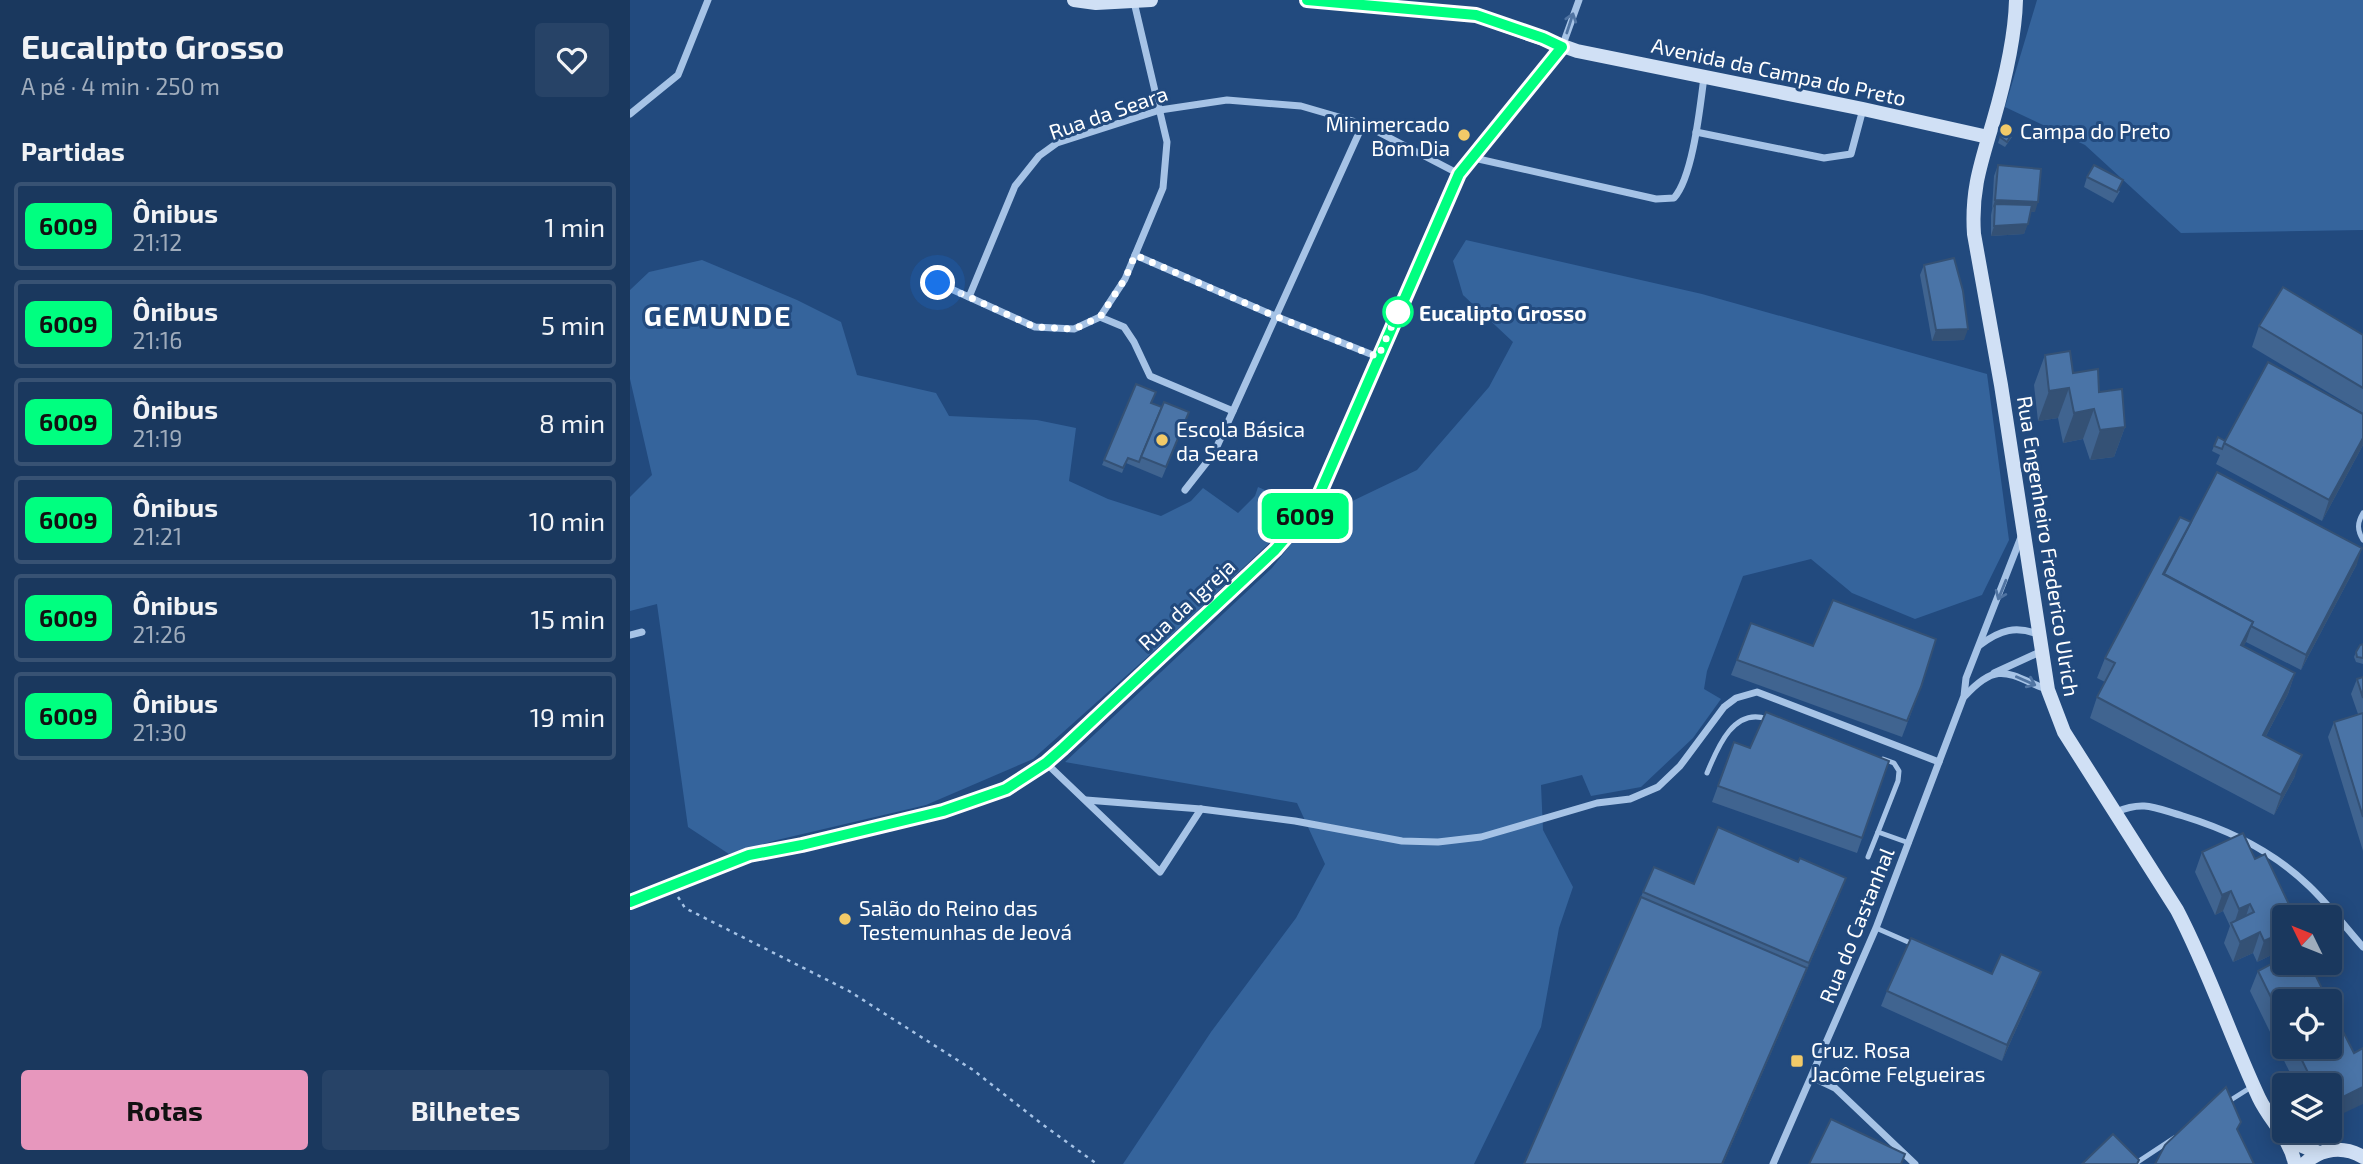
<!DOCTYPE html>
<html lang="pt">
<meta charset="utf-8">
<style>
body{margin:0;font-family:"Exo 2",sans-serif;background:#274367;color:#f1f3f6;height:100vh;display:flex;flex-direction:column;font-size:26px;white-space:nowrap}
*{box-sizing:border-box;margin:0}
p{font-size:23px;color:#9facbc}
.icon{flex:none;width:38px;height:38px;fill:none;stroke:currentColor;stroke-width:2;stroke-linecap:round;stroke-linejoin:round}
.map{position:relative;flex:1;overflow:hidden}
.drawer{display:flex;flex-direction:column;background:#1a385e;width:630px}
.drawer>*{flex:none}
.badge{padding:0 14px;border-radius:10px;font-size:24px;line-height:46px}
.needle{width:46px;rotate:313deg}
.controls{position:absolute;left:1642px;top:905px;display:grid;gap:14px}
.controls a{display:grid;place-items:center;width:70px;height:70px;border-radius:7px;background:#1a385e;box-shadow:0 4px 18px #0003,0 0 0 2px #385273;font-size:35px}
.you{position:absolute;width:35px;height:35px;margin:-18px;border:5px solid #fff;border-radius:50%;background:#1a73e8;box-shadow:0 0 0 10px #1a73e833}
.map>.badge{position:absolute;translate:-50% -50%;box-shadow:0 0 0 4px #fff}
h2{padding:0 21px;font-size:26px;line-height:63px}
.round{display:grid;place-items:center;flex:none;width:74px;height:74px;border-radius:7px;background:#274367}
.overview{display:flex;align-items:center;justify-content:space-between;height:119px;padding:0 21px}
h1{font-size:33px;font-weight:700;line-height:52px}
.primary-button{display:flex;gap:14px;margin-top:auto;padding:14px 21px}
.primary-button a{flex:1;height:80px;border-radius:7px;background:#e797bd;color:#111;font-size:28px;font-weight:700;line-height:80px;text-align:center}
.primary-button a+a{background:#274367;color:#f1f3f6}
ul{padding:0;list-style:none}
li{display:flex;align-items:center;gap:21px;height:88px;margin:0 14px 10px;padding:0 7px;border:4px solid #385273;border-radius:7px}
li div{flex:1}
li b{display:block;font-size:26px}
li em{font-style:normal}
li .badge{min-width:77px;font-weight:700;text-align:center}
main{display:flex;flex:1;min-height:0}
.map>svg:first-child{display:block}
.green{fill:#35649c}
.lines{fill:none;stroke-linecap:round;stroke-linejoin:round}
.path{stroke:#a6c3e6;stroke-width:2.5;stroke-dasharray:3.5 5;stroke-linecap:butt}
.lane{stroke:#a6c3e6;stroke-width:5}
.street{stroke:#a6c3e6;stroke-width:7}
.secondary{stroke:#d0e0f5;stroke-width:14}
.wall{fill:#406490}
.shaded-wall{fill:#345175}
.building{fill:#4a74a7;stroke:#345175;stroke-width:2}
.oneway{stroke:#5074a2}
.line-casing{stroke:#fff;stroke-width:16}
.line{stroke:#00ff80;stroke-width:10}
.walk{stroke:#fff;stroke-width:7;stroke-dasharray:0 12.6}
.poi-dot{fill:#f2ca68;stroke:#224a7e;stroke-width:2.5}
.stop-dot{fill:#fff;stroke:#00ff80;stroke-width:3.5}
.labels{text-anchor:middle;dominant-baseline:central;stroke-width:6;stroke-linejoin:round;paint-order:stroke}
.street-label{font-size:21px;fill:#fff;stroke:#224a7e}
.poi-label{font-size:21px;fill:#fff;stroke:#224a7e;text-anchor:start}
.stop-label{font-size:21px;font-weight:bold;fill:#fff;stroke:#224a7e;text-anchor:start}
.district-label{font-size:28px;font-weight:bold;letter-spacing:2px;fill:#fff;stroke:#224a7e}
</style>
<main>
<section class="drawer">
<div class="overview"><div><h1>Eucalipto Grosso</h1><p>A pé · 4 min · 250 m</p></div><a class="round"><svg class="icon" aria-label="heart" viewBox="0 0 24 24"><path d="M12 20l-8-8c-3-5 5-10 8-4 3-6 11-1 8 4z"/></svg></a></div>
<h2>Partidas</h2>
<ul>
<li><span class="badge" style="background:#00ff80;color:#111">6009</span><div><b>Ônibus</b><p>21:12</p></div><em>1 min</em></li>
<li><span class="badge" style="background:#00ff80;color:#111">6009</span><div><b>Ônibus</b><p>21:16</p></div><em>5 min</em></li>
<li><span class="badge" style="background:#00ff80;color:#111">6009</span><div><b>Ônibus</b><p>21:19</p></div><em>8 min</em></li>
<li><span class="badge" style="background:#00ff80;color:#111">6009</span><div><b>Ônibus</b><p>21:21</p></div><em>10 min</em></li>
<li><span class="badge" style="background:#00ff80;color:#111">6009</span><div><b>Ônibus</b><p>21:26</p></div><em>15 min</em></li>
<li><span class="badge" style="background:#00ff80;color:#111">6009</span><div><b>Ônibus</b><p>21:30</p></div><em>19 min</em></li>
</ul>
<div class="primary-button"><a>Rotas</a><a>Bilhetes</a></div>
</section>
<div class="map">
<svg width="1733" height="1164" viewBox="0 0 1733 1164">
<rect width="100%" height="100%" fill="#224a7e"/>
<g class="green">
<path d="M 1407,0 L 1733,0 L 1733,230 L 1551,233 L 1455,145 L 1375,107 Z"/>
<path d="M 836,240 L 1072,294 L 1357,374 L 1379,540 L 1352,595 L 1285,619 L 1222,593 L 1181,559 L 1113,576 L 1077,671 L 1074,689 L 1091,699 L 1063,738 L 1011,787 L 961,796 L 952,775 L 911,785 L 913,830 L 943,887 L 929,928 L 911,1027 L 844,1164 L 493,1164 L 581,1032 L 666,918 L 695,864 L 667,803 L 435,762 L 642,568 L 692,505 L 714,505 L 787,470 L 859,387 L 883,342 L 833,295 L 823,261 Z"/>
<path d="M 72,260 L 167,300 L 211,322 L 227,375 L 306,393 L 319,416 L 407,420 L 446,428 L 439,481 L 478,499 L 531,516 L 561,501 L 573,488 L 608,513 L 625,496 L 628,487 L 668,504 L 669,515 L 543,634 L 403,759 L 296,805 L 147,840 L 99,854 L 58,827 L 27,604 L 0,611 L 0,497 L 22,475 L 0,379 L 0,290 L 19,272 Z"/>
</g>
<g class="lines">
<path class="path" d="M 48,897 L 55,908 L 219,991 L 343,1070 L 412,1124 L 467,1164"/>
<g class="lane">
<path d="M 1733,513 C 1727,523 1727,530 1733,540"/>
<path d="M 1253,759 L 1264,763 L 1269,771 L 1268,781 L 1248,832 L 1279,843"/>
<path d="M 1077,773 C 1087,749 1103,707 1137,719"/>
<path d="M 1238,857 L 1248,832"/>
<path d="M 1246,928 L 1285,945"/>
<path d="M 1596,1103 L 1623,1086"/>
<path d="M 1506,1163 L 1544,1138"/>
</g>
<g class="street">
<path d="M 932,47 L 949,0"/>
<path d="M 0,114 L 48,75 L 78,0"/>
<path d="M 1066,132 L 1194,158 L 1221,154 L 1233,109"/>
<path d="M 844,158 L 1026,199 L 1044,198 C 1063,177 1070,107 1074,77"/>
<path d="M 505,255 L 645,316 L 748,357"/>
<path d="M 308,283 L 405,327 L 444,329 L 470,317 L 494,327 L 504,342 L 520,376 L 603,411"/>
<path d="M 339,297 L 385,186 L 409,156 L 427,143 L 530,110 L 597,100 L 671,106 L 733,124 L 829,174"/>
<path d="M 470,317 L 495,279 L 533,188 L 537,142 L 504,2"/>
<path d="M 555,490 L 584,453 L 733,124"/>
<path d="M 0,635 L 12,632"/>
<path d="M 1350,645 C 1370,630 1386,625 1410,635"/>
<path d="M 1364,673 L 1412,651"/>
<path d="M 1335,696 C 1368,660 1378,674 1418,690"/>
<path d="M 416,763 L 530,872 L 571,809"/>
<path d="M 456,800 L 571,809 L 665,821 L 772,841 L 808,842 L 851,837 L 967,803 L 1000,799 L 1028,787 L 1050,766 L 1094,707 L 1106,698 L 1127,692 L 1309,762"/>
<path d="M 1486,812 C 1514,800 1525,808 1553,816 C 1599,830 1644,852 1679,886 C 1699,905 1715,927 1733,947"/>
<path d="M 1182,1077 L 1205,1088 L 1285,1164"/>
<path d="M 1143,1164 L 1246,928 L 1334,696 L 1336,678 L 1391,537"/>
</g>
<g class="secondary">
<path d="M 444,0 L 466,3 L 521,0"/>
<path d="M 677,0 L 846,15 L 947,51 L 1233,109 L 1358,137"/>
<path d="M 1386,0 C 1385,40 1374,84 1363,122 C 1351,163 1341,190 1344,234 L 1371,385 L 1418,690 L 1434,732 L 1547,910 C 1579,971 1600,1036 1629,1098 C 1640,1121 1660,1138 1665,1164"/>
<path d="M 0,902 L 119,855 L 172,845 L 313,811 L 376,789 L 416,763 L 433,748 L 645,550 L 685,504 L 829,174 L 932,47"/>
<path d="M 1655,1135 L 1663,1142 L 1689,1153"/>
<path d="M 1674,1164 C 1691,1148 1713,1145 1733,1157"/>
</g>
</g>
<g class="wall">
<path d="M 1370,137 L 1382,137 L 1375,147 L 1368,143 Z"/>
<path d="M 1368,165 L 1405,212 L 1400,212 L 1394,234 L 1361,236 L 1361,215 L 1362,210 L 1364,176 Z"/>
<path d="M 1457,177 L 1490,191 L 1483,203 L 1454,187 Z"/>
<path d="M 1294,265 L 1334,340 L 1302,341 L 1290,275 Z"/>
<path d="M 1629,326 L 1733,335 L 1733,413 L 1622,347 Z"/>
<path d="M 1415,355 L 1443,373 L 1469,392 L 1495,427 L 1484,457 L 1460,460 L 1453,439 L 1433,443 L 1428,418 L 1408,421 L 1404,385 Z"/>
<path d="M 506,384 L 521,403 L 555,423 L 532,478 L 496,463 L 492,473 L 472,465 Z"/>
<path d="M 1733,414 L 1733,445 L 1692,521 L 1586,464 L 1590,455 L 1582,451 L 1584,446 L 1595,441 Z"/>
<path d="M 1727,564 L 1671,670 L 1616,642 L 1613,646 L 1665,673 L 1658,694 L 1636,736 L 1665,776 L 1644,815 L 1460,718 L 1467,697 L 1475,682 L 1467,678 L 1475,658 Z"/>
<path d="M 1121,623 L 1291,687 L 1272,737 L 1101,675 Z"/>
<path d="M 1733,644 L 1733,664 L 1726,662 L 1724,657 L 1726,652 Z"/>
<path d="M 1733,677 L 1733,851 L 1698,737 L 1704,722 L 1728,714 L 1721,694 L 1727,679 Z"/>
<path d="M 1104,742 L 1120,748 L 1259,761 L 1227,853 L 1082,802 Z"/>
<path d="M 1572,852 L 1654,917 L 1654,949 L 1627,962 L 1623,953 L 1603,962 L 1594,943 L 1600,926 L 1593,911 L 1585,915 L 1565,872 Z"/>
<path d="M 1168,862 L 1216,878 L 1208,898 L 1093,1164 L 894,1164 L 1024,867 L 1064,884 Z"/>
<path d="M 1628,971 L 1675,976 L 1654,1001 L 1654,1046 L 1699,1046 L 1699,1085 L 1666,1085 L 1620,991 Z"/>
<path d="M 1411,972 L 1405,987 L 1372,1061 L 1251,1006 L 1257,991 L 1362,974 Z"/>
</g>
<g class="shaded-wall">
<path d="M 1365,200 L 1408,202 L 1405,212 L 1365,210 L 1365,204 L 1362,210 Z"/>
<path d="M 1398,224 L 1394,234 L 1361,236 L 1364,226 Z"/>
<path d="M 1338,329 L 1334,340 L 1302,341 L 1306,330 Z"/>
<path d="M 1439,388 L 1428,418 L 1408,421 L 1419,391 Z"/>
<path d="M 1464,409 L 1453,439 L 1433,443 L 1444,413 Z"/>
<path d="M 1495,427 L 1484,457 L 1460,460 L 1470,430 Z"/>
<path d="M 1733,438 L 1733,445 L 1692,521 L 1699,500 Z"/>
<path d="M 1732,548 L 1727,564 L 1671,670 L 1676,655 Z"/>
<path d="M 1623,622 L 1616,642 L 1603,665 L 1611,645 Z"/>
<path d="M 1665,673 L 1658,694 L 1626,755 L 1633,735 Z"/>
<path d="M 1672,755 L 1665,776 L 1644,815 L 1651,795 Z"/>
<path d="M 1216,878 L 1208,898 L 1093,1164 L 1092,1164 Z"/>
<path d="M 1601,891 L 1593,911 L 1585,915 L 1592,895 Z"/>
<path d="M 1620,904 L 1613,925 L 1603,927 L 1609,909 Z"/>
<path d="M 1630,932 L 1623,953 L 1603,962 L 1610,942 Z"/>
<path d="M 1654,932 L 1654,949 L 1627,962 L 1634,941 Z"/>
<path d="M 1411,972 L 1405,987 L 1372,1061 L 1377,1045 Z"/>
<path d="M 1733,1087 L 1733,1104 L 1699,1120 L 1699,1104 Z"/>
</g>
<g class="building">
<path d="M 1376,127 L 1383,132 L 1377,142 L 1370,137 Z"/>
<path d="M 1368,165 L 1411,169 L 1408,202 L 1365,200 Z"/>
<path d="M 1464,165 L 1493,180 L 1487,192 L 1457,177 Z"/>
<path d="M 1365,204 L 1402,205 L 1398,224 L 1364,226 Z"/>
<path d="M 1324,258 L 1333,291 L 1338,329 L 1306,330 L 1294,265 Z"/>
<path d="M 1653,287 L 1733,335 L 1733,388 L 1629,326 Z"/>
<path d="M 1440,351 L 1443,373 L 1468,369 L 1469,392 L 1492,389 L 1495,427 L 1470,430 L 1464,409 L 1444,413 L 1439,388 L 1419,391 L 1415,355 Z"/>
<path d="M 1638,362 L 1733,414 L 1733,438 L 1699,500 L 1594,443 Z"/>
<path d="M 506,384 L 526,392 L 521,403 L 532,407 L 509,462 L 498,458 L 493,468 L 474,460 Z"/>
<path d="M 534,402 L 559,412 L 536,467 L 511,457 Z"/>
<path d="M 1588,437 L 1595,441 L 1592,449 L 1584,446 Z"/>
<path d="M 1587,472 L 1732,548 L 1676,655 L 1621,626 L 1623,622 L 1534,574 Z"/>
<path d="M 1550,517 L 1561,522 L 1533,574 L 1623,622 L 1611,645 L 1665,673 L 1633,735 L 1672,755 L 1651,795 L 1467,697 L 1485,663 L 1475,658 Z"/>
<path d="M 1203,600 L 1306,639 L 1291,687 L 1277,721 L 1107,660 L 1121,623 L 1183,646 Z"/>
<path d="M 1733,644 L 1733,658 L 1727,657 L 1726,652 L 1730,645 Z"/>
<path d="M 1733,677 L 1733,698 L 1727,679 Z"/>
<path d="M 1136,712 L 1259,761 L 1232,838 L 1088,786 L 1104,742 L 1120,748 Z"/>
<path d="M 1733,713 L 1733,817 L 1704,722 Z"/>
<path d="M 1088,827 L 1168,862 L 1170,858 L 1216,878 L 1179,963 L 1013,892 L 1024,867 L 1064,884 Z"/>
<path d="M 1613,833 L 1625,859 L 1635,854 L 1665,917 L 1654,917 L 1654,932 L 1634,941 L 1630,932 L 1610,942 L 1601,923 L 1624,912 L 1620,904 L 1609,909 L 1601,891 L 1592,895 L 1572,852 Z"/>
<path d="M 1011,897 L 1177,968 L 1092,1164 L 894,1164 Z"/>
<path d="M 1281,938 L 1362,974 L 1371,954 L 1411,972 L 1377,1045 L 1257,991 Z"/>
<path d="M 1645,962 L 1650,972 L 1669,963 L 1675,976 L 1684,972 L 1698,1001 L 1654,1001 L 1654,1024 L 1628,971 Z"/>
<path d="M 1699,1004 L 1724,1053 L 1733,1048 L 1733,1087 L 1699,1104 L 1699,1085 L 1684,1085 L 1665,1046 L 1699,1046 Z"/>
<path d="M 1596,1087 L 1611,1122 L 1607,1129 L 1624,1164 L 1525,1164 L 1535,1145 Z"/>
<path d="M 1201,1119 L 1275,1154 L 1271,1164 L 1179,1164 Z"/>
<path d="M 1483,1134 L 1509,1160 L 1507,1164 L 1452,1164 Z"/>
</g>
<defs><path id="oneway-shaft" d="M-6 0H5M1.5-3L5.5 0L1.5 3" fill="none" stroke-width="1.6" stroke-linecap="round" stroke-linejoin="round" transform="scale(1.75)"/></defs>
<g class="oneway">
<use href="#oneway-shaft" transform="translate(940 23) rotate(-72)"/>
<use href="#oneway-shaft" transform="translate(1372 590) rotate(112)"/>
<use href="#oneway-shaft" transform="translate(1396 681) rotate(24)"/>
</g>
<g class="lines">
<g class="line-casing">
<path id="line" d="M 0,902 L 119,855 L 172,845 L 313,811 L 376,789 L 416,763 L 433,748 L 645,550 L 685,504 L 829,174 L 932,47 L 913,38 L 846,15 L 677,0"/>
</g>
<use href="#line" class="line"/>
<path class="walk" d="M 308,283 L 405,327 L 444,329 L 470,317 L 495,279 L 505,255 L 645,316 L 748,357 L 768,312"/>
</g>
<g class="poi-dot">
<circle cx="1376" cy="130" r="7"/>
<circle cx="834" cy="135" r="7"/>
<circle cx="532" cy="440" r="7"/>
<circle cx="215" cy="919" r="7"/>
<rect x="1160" y="1054" width="14" height="14" rx="3.5"/>
</g>
<circle class="stop-dot" cx="768" cy="312" r="14"/>
<g class="labels">
<g class="street-label">
<text transform="translate(1149 71) rotate(12)">Avenida da Campa do Preto</text>
<text transform="translate(478 112) rotate(-19)">Rua da Seara</text>
<text transform="translate(1419 546) rotate(81)">Rua Engenheiro Frederico Ulrich</text>
<text transform="translate(556 604) rotate(-43)">Rua da Igreja</text>
<text transform="translate(1226 925) rotate(-68)">Rua do Castanhal</text>
</g>
<g class="poi-label">
<text x="820" y="123" text-anchor="end">Minimercado<tspan x="820" dy="24">Bom Dia</tspan></text>
<text x="1390" y="130">Campa do Preto</text>
<text x="546" y="428">Escola Básica<tspan x="546" dy="24">da Seara</tspan></text>
<text x="229" y="907">Salão do Reino das<tspan x="229" dy="24">Testemunhas de Jeová</tspan></text>
<text x="1181" y="1049">Cruz. Rosa<tspan x="1181" dy="24">Jacôme Felgueiras</tspan></text>
</g>
<g class="stop-label">
<text x="789" y="312">Eucalipto Grosso</text>
</g>
<g class="district-label">
<text x="88" y="315">GEMUNDE</text>
</g>
</g>
</svg>
<div class="controls">
<a><svg class="needle" viewBox="-14 -14 28 28"><path d="M0-13l5 13h-10z" fill="#e53935"/><path d="M0 13l5-13h-10z" fill="#9facbc"/></svg></a>
<a><svg class="icon" aria-label="locate" viewBox="0 0 24 24"><circle cx="12" cy="12" r="6"/><path d="M12 2v4M12 18v4M2 12h4M18 12h4"/></svg></a>
<a><svg class="icon" aria-label="layers" viewBox="0 0 24 24"><path d="M12 4l9 5-9 5-9-5zM3 14l9 5 9-5"/></svg></a>
</div>
<div class="you" style="left:308px;top:283px"></div>
<b class="badge" style="left:675px;top:516px;background:#00ff80;color:#111">6009</b>
</div>
</main>
